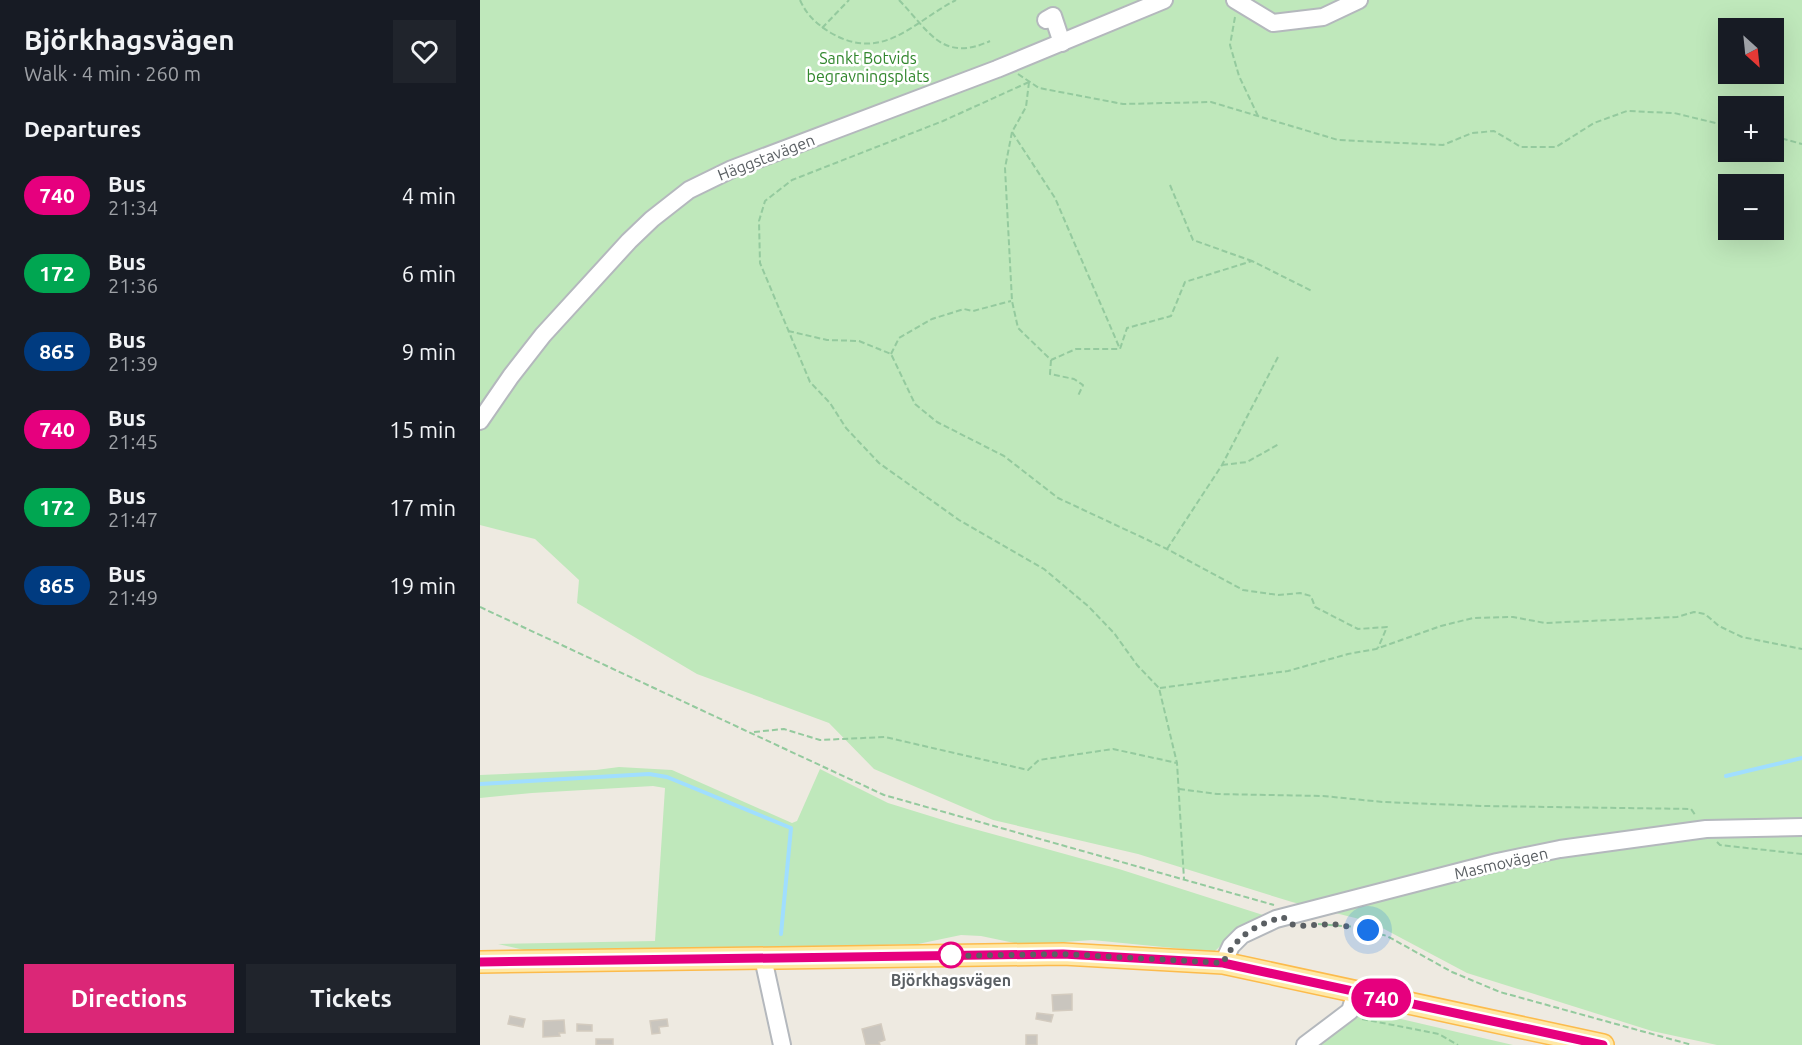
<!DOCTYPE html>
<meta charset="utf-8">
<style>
body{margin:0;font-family:Ubuntu,sans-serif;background:#20242c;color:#f1f3f6;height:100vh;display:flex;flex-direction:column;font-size:22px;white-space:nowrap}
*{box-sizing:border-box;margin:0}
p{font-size:20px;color:#9ea1a6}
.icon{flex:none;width:33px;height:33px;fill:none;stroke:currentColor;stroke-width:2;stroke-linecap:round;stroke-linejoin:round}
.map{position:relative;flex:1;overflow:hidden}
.details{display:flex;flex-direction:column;background:#171b24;width:480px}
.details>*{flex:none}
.badge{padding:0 12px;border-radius:20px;font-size:21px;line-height:39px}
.needle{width:39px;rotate:153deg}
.buttons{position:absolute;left:1238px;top:18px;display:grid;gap:12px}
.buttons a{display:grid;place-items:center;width:66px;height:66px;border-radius:0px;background:#171b24;box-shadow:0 6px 24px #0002;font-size:30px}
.you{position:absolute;width:30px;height:30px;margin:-15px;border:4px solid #fff;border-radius:50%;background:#1a73e8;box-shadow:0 0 0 9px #1a73e833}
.map>.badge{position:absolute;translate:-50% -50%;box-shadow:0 0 0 3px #fff}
h2{padding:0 24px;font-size:22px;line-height:54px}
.round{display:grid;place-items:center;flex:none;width:63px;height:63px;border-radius:0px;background:#20242c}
.head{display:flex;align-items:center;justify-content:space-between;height:102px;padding:0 24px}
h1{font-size:28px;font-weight:600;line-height:45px}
.cta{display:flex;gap:12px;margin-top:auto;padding:12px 24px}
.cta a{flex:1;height:69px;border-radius:0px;background:#db2777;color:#fff;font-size:24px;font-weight:600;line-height:69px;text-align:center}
.cta a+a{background:#20242c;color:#f1f3f6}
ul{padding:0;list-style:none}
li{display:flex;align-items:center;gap:18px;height:78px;padding:0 24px}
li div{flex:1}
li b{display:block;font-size:22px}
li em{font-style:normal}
li .badge{min-width:66px;font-weight:700;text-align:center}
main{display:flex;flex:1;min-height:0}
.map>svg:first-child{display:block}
.green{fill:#bfe8bb;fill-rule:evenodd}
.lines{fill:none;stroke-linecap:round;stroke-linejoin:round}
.stream{stroke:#a0deff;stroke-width:4}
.building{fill:#c9c5be;stroke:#d3cbbf;stroke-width:1.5}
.minor-casing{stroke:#b4b8bd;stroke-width:20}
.major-casing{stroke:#fcbb4c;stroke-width:24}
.path{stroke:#94ca9e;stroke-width:2;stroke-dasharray:6 3;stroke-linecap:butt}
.minor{stroke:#fff;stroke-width:16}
.major{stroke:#ffe8a5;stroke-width:21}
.line-casing{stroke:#fff;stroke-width:14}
.line{stroke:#e6007e;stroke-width:9}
.walk{stroke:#5a5f63;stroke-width:6;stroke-dasharray:0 10.8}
.stop-dot{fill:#fff;stroke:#e6007e;stroke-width:3}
.labels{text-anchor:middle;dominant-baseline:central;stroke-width:5;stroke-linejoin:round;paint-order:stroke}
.park-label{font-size:16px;fill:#32872e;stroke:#fff}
.street-label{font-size:16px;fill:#5a5f63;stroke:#fff}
.stop-label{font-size:16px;font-weight:bold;fill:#5a5f63;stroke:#fff}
</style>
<main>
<section class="details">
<div class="head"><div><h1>Björkhagsvägen</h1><p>Walk · 4 min · 260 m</p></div><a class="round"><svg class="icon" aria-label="heart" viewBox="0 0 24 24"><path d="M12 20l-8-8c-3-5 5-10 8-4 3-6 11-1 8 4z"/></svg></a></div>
<h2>Departures</h2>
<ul>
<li><span class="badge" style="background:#e6007e;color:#fff">740</span><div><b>Bus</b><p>21:34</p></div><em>4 min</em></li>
<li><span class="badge" style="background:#00a651;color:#fff">172</span><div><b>Bus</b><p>21:36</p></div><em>6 min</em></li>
<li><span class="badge" style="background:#003b80;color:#fff">865</span><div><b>Bus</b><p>21:39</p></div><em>9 min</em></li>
<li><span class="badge" style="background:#e6007e;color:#fff">740</span><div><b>Bus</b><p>21:45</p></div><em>15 min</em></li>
<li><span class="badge" style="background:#00a651;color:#fff">172</span><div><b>Bus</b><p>21:47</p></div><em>17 min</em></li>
<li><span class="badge" style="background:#003b80;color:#fff">865</span><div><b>Bus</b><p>21:49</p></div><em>19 min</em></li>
</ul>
<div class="cta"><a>Directions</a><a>Tickets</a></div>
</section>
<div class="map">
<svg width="1322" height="1045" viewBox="0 0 1322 1045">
<rect width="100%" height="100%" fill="#eeeae1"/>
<g class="green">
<path d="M 0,0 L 1322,0 L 1322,1045 L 1237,1045 L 1172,1031 L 987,973 L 891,922 L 812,902 L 658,854 L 513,820 L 394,769 L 349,723 L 217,674 L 97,603 L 99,580 L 55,539 L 0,525 ZM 1248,28 L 1293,28 L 1293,74 L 1248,74 ZM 1248,106 L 1293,106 L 1293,152 L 1248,152 ZM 1248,184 L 1293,184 L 1293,230 L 1248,230 Z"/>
<path d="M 139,767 L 192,770 L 312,823 L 317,821 L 340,769 L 408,803 L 476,824 L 639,869 L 783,915 L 757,930 L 734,952 L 612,940 L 544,945 L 501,936 L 481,935 L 438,944 L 157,951 L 53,952 L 18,944 L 175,941 L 185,788 L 173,786 L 52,793 L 0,798 L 0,775 L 116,770 Z"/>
<path d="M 865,1006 L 1033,1045 L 818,1045 Z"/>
</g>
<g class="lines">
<g class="stream">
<path d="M 1246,776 L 1322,758"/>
<path d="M 0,784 L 169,774 L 187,777 L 311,828 L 301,934"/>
</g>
</g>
<g class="building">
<path d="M 592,994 L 592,1010 L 573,1011 L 572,995 Z"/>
<path d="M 557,1013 L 573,1015 L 571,1022 L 556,1019 Z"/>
<path d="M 30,1016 L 45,1019 L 43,1027 L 28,1024 Z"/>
<path d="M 187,1019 L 188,1026 L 179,1027 L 180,1033 L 172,1034 L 170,1021 Z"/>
<path d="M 84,1020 L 85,1033 L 79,1033 L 80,1036 L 63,1037 L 63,1021 Z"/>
<path d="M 97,1024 L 112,1025 L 112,1031 L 97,1031 Z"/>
<path d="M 401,1024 L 405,1040 L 399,1042 L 400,1045 L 386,1045 L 382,1029 Z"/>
<rect x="546" y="1035" width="11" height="10"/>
<rect x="116" y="1039" width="17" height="6"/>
</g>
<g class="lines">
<g class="minor-casing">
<g id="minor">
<path d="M 755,0 L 793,23 L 843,17 L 879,0"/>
<path d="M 566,20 L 573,16 L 582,43"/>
<path d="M 0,421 L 31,376 L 63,335 L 149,241 L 172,219 L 209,190 L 252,169 L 517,69 L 684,0"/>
<path d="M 283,958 L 302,1045"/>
<path d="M 743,963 L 751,946 L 762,935 L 796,919 L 1017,862 L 1080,849 L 1226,829 L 1322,827"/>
<path d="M 825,1045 L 870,1011 L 876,992"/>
</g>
</g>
<g class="major-casing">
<path id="major" d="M 0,962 L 583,954 L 743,963 L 1123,1045"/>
</g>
<g class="path">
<path d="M 320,0 C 327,16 337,24 351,33 C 403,63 433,22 476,0"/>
<path d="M 419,0 C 449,31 462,63 510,41"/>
<path d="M 755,17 L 750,45 L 759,76 L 778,116"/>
<path d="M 342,28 L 369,0"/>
<path d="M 538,74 L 559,88 L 643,104 L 731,102 L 858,140 L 963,145 L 992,133 L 1014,131 L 1041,147 L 1076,147 L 1114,123 L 1147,111 L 1194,113 L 1248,126"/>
<path d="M 549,82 L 463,121 L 312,180 L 285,201 L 279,221 L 280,263 L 330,382 L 350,403 L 366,428 L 399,463 L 479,520 L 564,569 L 608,606 L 634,633 L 657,665 L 679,688 L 697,763 L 704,879"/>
<path d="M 549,82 L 546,107 L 532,132 L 575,198 L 640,349"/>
<path d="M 532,132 L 525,168 L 532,301 L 538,328 L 571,360 L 596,349 L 640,349 L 647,328 L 691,316 L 705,282 L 772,261 L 832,291"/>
<path d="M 1293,136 L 1322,144"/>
<path d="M 690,185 L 713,240 L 772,261"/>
<path d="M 308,331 L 347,340 L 379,341 L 411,354 L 435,404 L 457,422 L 524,456 L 578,498 L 687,549 L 763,590 L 798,595 L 820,593 L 831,596 L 835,607 L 878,629 L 907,627 L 898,648"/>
<path d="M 411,354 L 419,338 L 452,319 L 484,309 L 493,311 L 531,301"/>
<path d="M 571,360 L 570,374 L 594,379 L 603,385 L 598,396"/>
<path d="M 742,465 L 767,462 L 799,444"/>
<path d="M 687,549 L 742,465 L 798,357"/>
<path d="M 0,607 L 404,795 L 794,905"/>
<path d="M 680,688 L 808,671 L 868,654 L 896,649 L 961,626 L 993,618 L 1033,617 L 1065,623 L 1197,617 L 1214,612 L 1225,614 L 1239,626 L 1262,637 L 1322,649"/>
<path d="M 274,732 L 304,729 L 340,740 L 405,737 L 548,770 L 559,760 L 633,749 L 697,763"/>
<path d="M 699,789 L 737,794 L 843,796 L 903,802 L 1003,806 L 1211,809 L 1216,816"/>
<path d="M 1237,842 L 1240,845 L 1322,854"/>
<path d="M 838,924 L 876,927 L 907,936 L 972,972 L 1020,992 L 1212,1045"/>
<path d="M 882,1019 L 959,1034 L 978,1045"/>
</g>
<use href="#minor" class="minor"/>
<use href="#major" class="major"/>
</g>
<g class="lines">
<g class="line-casing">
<path id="line" d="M 0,962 L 583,954 L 743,963 L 1123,1045"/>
</g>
<use href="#line" class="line"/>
<path class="walk" d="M 471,955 L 469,956 L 583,954 L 743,963 C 756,936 775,925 803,917 L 811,924 L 819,926 L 852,924 L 888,930"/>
</g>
<circle class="stop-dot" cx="471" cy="955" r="12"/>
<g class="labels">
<g class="park-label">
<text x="388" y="58">Sankt Botvids<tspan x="388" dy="18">begravningsplats</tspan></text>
</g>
<g class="street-label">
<text transform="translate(286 157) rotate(-21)">Häggstavägen</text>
<text transform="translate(1021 863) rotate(-13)">Masmovägen</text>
</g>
<g class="stop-label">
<text x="471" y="980">Björkhagsvägen</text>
</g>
</g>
</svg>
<div class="buttons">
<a><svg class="needle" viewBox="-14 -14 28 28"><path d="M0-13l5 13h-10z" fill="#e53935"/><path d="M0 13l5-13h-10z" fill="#9ea1a6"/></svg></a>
<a>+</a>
<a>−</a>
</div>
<div class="you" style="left:888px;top:930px"></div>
<b class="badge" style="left:901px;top:998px;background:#e6007e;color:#fff">740</b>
</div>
</main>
